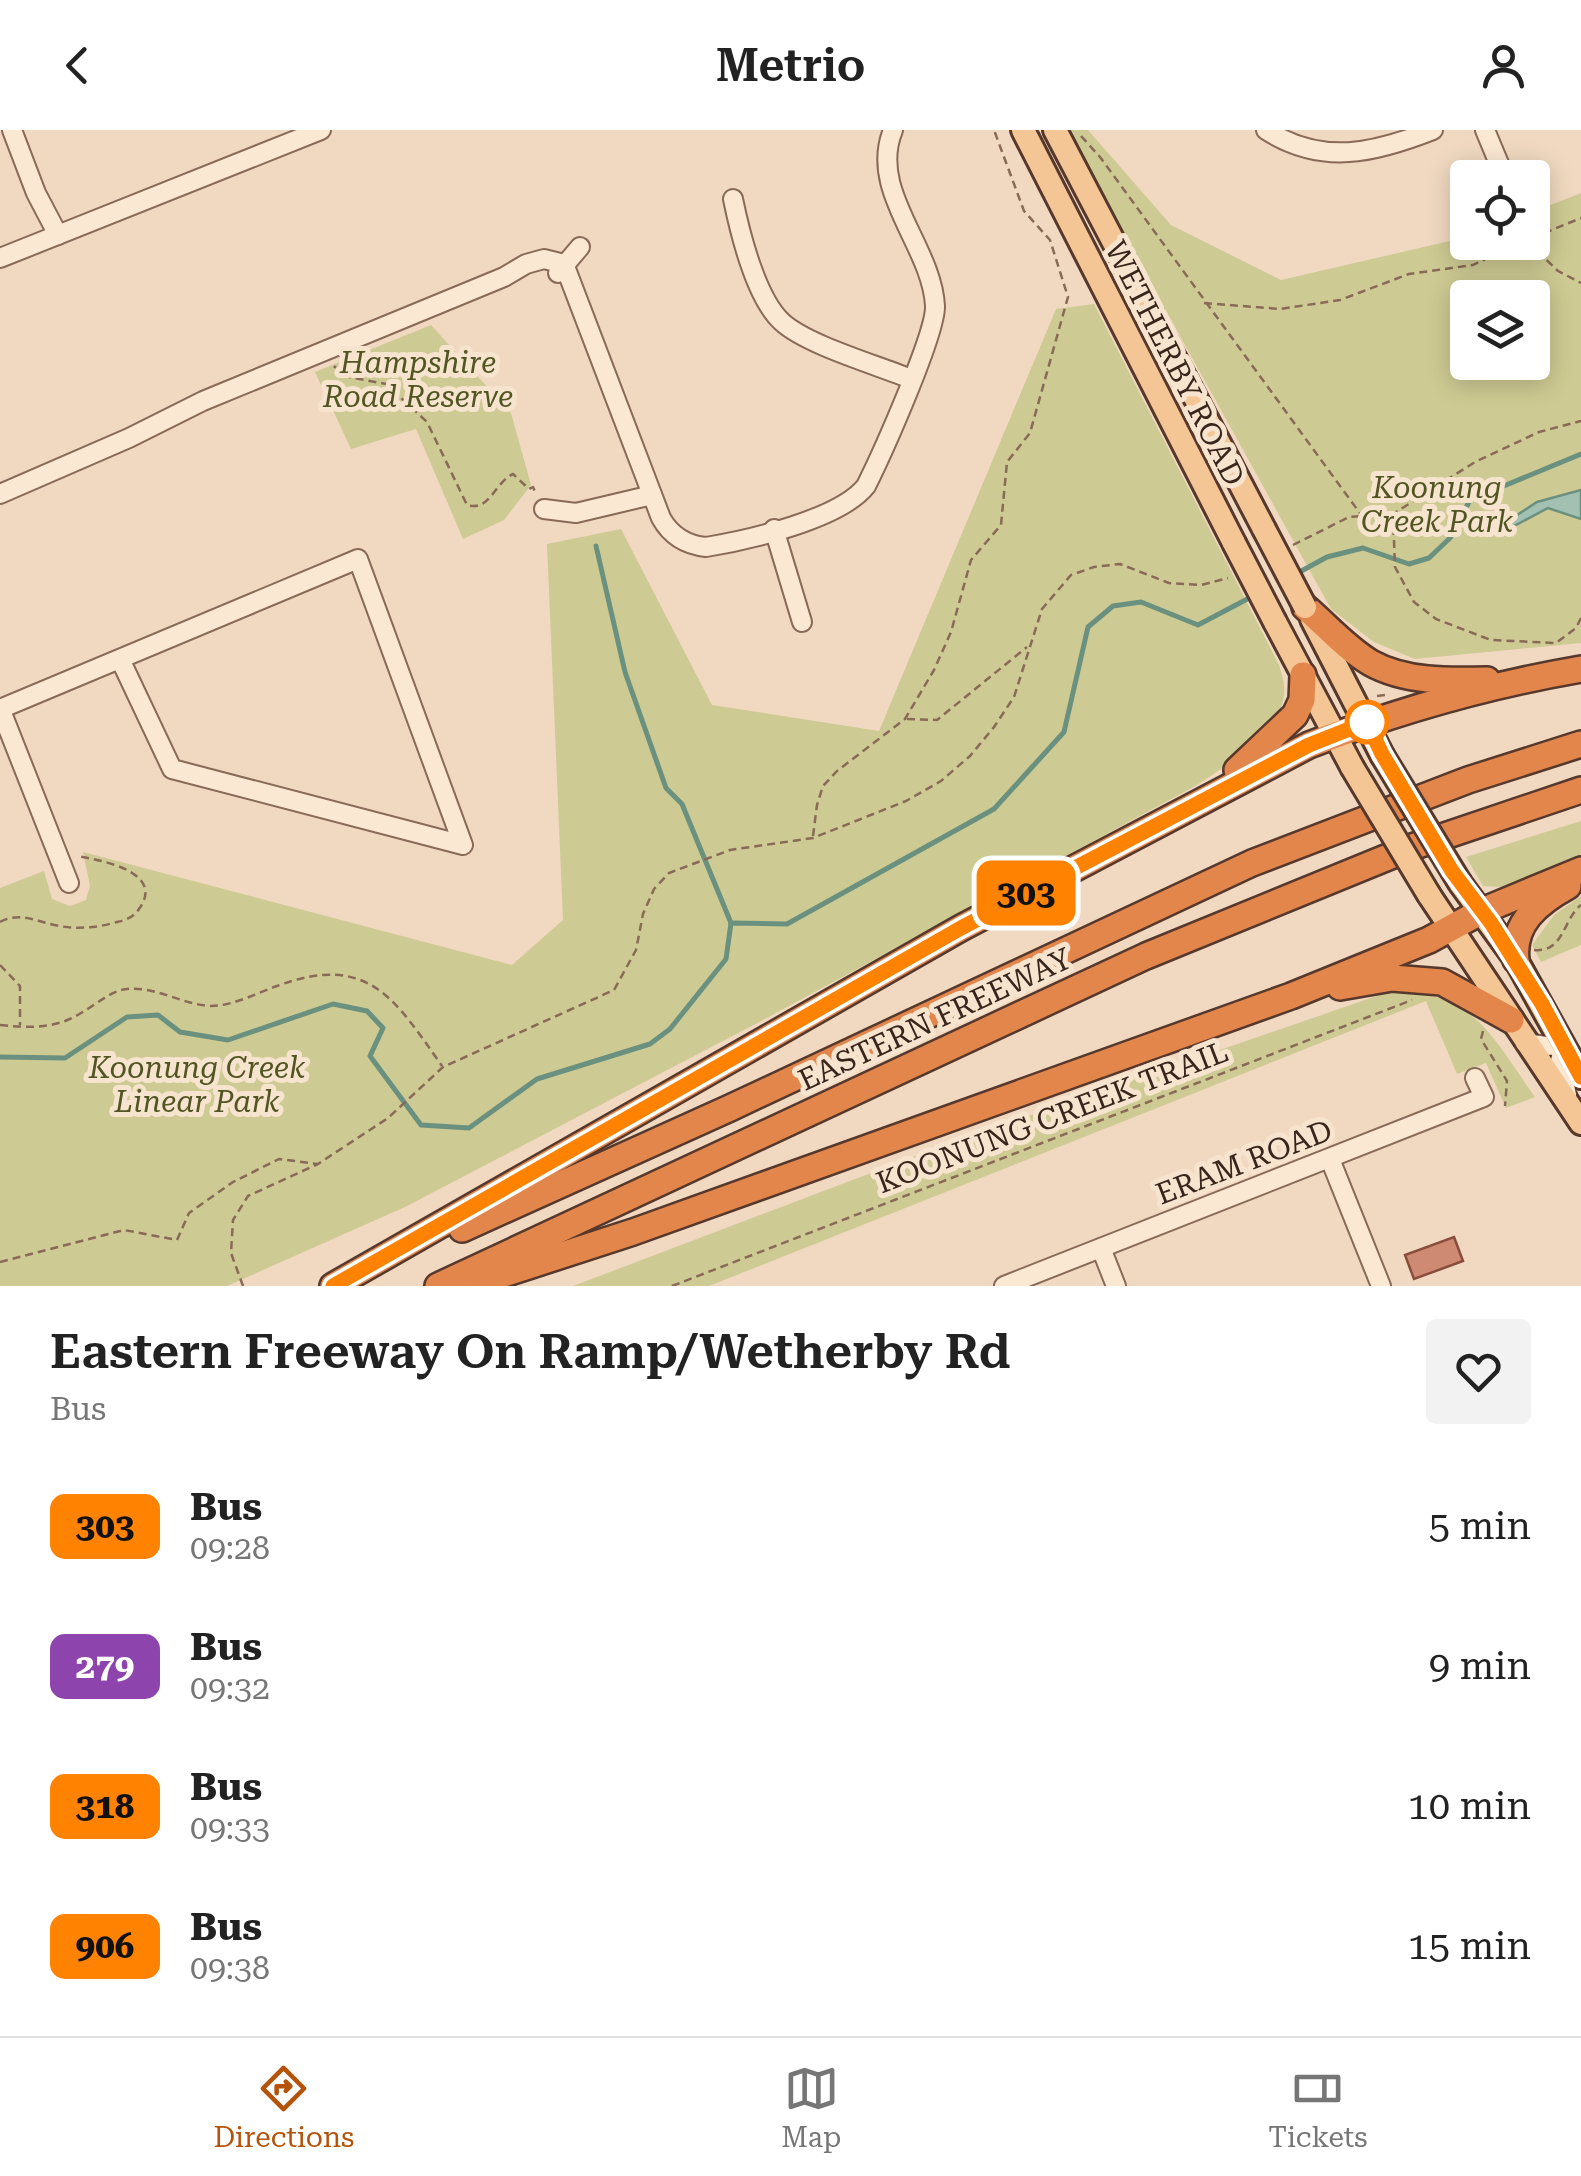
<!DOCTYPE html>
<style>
body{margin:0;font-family:"Roboto Serif",serif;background:#f2f2f2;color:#222;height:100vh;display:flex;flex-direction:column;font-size:38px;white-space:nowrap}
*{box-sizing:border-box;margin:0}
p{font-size:32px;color:#767676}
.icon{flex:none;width:55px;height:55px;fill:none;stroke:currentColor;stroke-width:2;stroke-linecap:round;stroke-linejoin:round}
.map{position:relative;height:1156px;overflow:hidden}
.sheet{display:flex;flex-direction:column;background:#fff;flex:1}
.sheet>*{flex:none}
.badge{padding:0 20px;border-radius:15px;font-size:35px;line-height:65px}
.tools{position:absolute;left:1450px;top:30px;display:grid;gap:20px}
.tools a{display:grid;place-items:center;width:100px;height:100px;border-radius:10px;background:#fff;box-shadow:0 5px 25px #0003;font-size:50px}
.map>.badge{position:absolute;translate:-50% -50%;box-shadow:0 0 0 5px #fff}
.round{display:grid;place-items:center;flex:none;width:105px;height:105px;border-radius:10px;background:#f2f2f2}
.summary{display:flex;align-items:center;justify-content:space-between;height:170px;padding:0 50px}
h1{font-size:48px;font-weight:600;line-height:75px}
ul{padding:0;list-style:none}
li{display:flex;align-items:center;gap:30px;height:140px;padding:0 50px}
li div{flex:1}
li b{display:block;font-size:38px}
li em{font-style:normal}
li .badge{min-width:110px;font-weight:700;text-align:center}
header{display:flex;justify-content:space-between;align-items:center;height:130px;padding:0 50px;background:#fff;font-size:45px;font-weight:600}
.tabs{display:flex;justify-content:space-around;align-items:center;height:140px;border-top:2px solid #e0e0e0;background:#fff;font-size:28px;color:#767676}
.tabs a{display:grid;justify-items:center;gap:5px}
.tabs .active{color:#b45309}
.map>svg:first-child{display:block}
.green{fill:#ceca93;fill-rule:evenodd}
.water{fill:#a3c1b3;stroke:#6a907f;stroke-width:2.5}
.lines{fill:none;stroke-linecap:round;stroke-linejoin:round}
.stream{stroke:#6a907f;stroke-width:5}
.building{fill:#cf8a74;stroke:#894d3c;stroke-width:2.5}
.minor-casing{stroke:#896957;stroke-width:22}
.major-casing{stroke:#57382c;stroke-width:28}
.highway-casing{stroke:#57382c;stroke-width:30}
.path{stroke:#896957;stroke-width:2.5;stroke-dasharray:8 5;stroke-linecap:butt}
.minor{stroke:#fae8d3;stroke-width:18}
.major{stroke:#f5c695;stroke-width:22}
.highway{stroke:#e3864c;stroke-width:25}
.major-bridge-casing{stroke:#57382c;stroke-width:28;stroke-linecap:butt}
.major-bridge{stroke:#f5c695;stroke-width:22}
.line-casing{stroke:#fff;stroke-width:22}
.line{stroke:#ff8200;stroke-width:15}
.stop-dot{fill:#fff;stroke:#ff8200;stroke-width:5}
.labels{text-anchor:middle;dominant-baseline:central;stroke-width:10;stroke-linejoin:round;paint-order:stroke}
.park-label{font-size:30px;font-style:italic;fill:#515522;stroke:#f7e4cf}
.street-label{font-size:30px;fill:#38251c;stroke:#f7e4cf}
</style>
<header><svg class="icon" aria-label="back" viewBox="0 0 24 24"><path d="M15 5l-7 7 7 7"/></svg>Metrio<svg class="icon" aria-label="person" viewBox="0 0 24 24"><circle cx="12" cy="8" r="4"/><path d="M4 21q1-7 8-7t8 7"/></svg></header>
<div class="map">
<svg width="1581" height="1156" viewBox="0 0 1581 1156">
<rect width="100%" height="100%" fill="#f0d9c0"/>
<g class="green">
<path d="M 1066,0 L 1088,0 L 1171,95 L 1281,150 L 1467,107 L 1468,112 L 1532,112 L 1533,82 L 1581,63 L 1581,513 L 1415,529 L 1374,512 L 1331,479 ZM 1468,168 L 1532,168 L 1532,232 L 1468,232 Z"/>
<path d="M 1094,174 L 1279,535 C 1283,548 1287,560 1282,574 C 1269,607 1225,637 1197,655 L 763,890 L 405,1077 L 227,1156 L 0,1156 L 0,758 L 44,741 L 52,769 L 70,776 L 86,770 L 90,756 L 83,722 L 512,835 L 563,790 L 547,414 L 621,399 L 712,575 L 879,601 L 1056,179 Z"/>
<path d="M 431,195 L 511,283 L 531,355 L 504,390 L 463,409 L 416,299 L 351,319 L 315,242 Z"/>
<path d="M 1581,691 L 1581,726 L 1501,757 L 1483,756 L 1466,727 Z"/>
<path d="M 1581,766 L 1581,815 L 1541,832 L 1532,815 L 1554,785 Z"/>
<path d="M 1394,860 C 1477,864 1491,906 1535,967 L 1506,978 L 1486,933 L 1457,944 L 1426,871 L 709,1156 L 573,1156 L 945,1015 Z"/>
</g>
<path class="water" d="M 1581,360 L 1581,389 L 1548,378 L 1501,403 L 1491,402 L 1537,372 Z"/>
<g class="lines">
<g class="stream">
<path d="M 596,416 L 625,542 L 666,658 L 682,674 L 731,793"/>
<path d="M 1294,445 L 1327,427 L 1363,418 L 1409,434 L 1429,428 L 1450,408 L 1470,370 L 1581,324"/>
<path d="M 0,927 L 65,928 L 127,887 L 158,885 L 180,902 L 228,910 L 333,874 L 367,881 L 383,898 L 370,926 L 421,995 L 469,998 L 537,949 L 650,914 L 670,899 L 726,829 L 731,793 L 787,794 L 994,679 L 1064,602 L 1088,497 L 1113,476 L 1141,472 L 1198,495 L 1253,466"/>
</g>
</g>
<path class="building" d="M 1454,1107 L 1463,1131 L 1414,1149 L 1405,1125 Z"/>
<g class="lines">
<g class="minor-casing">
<g id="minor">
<path d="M 12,0 L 36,63 L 58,105"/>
<path d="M 1266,0 C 1322,36 1375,23 1433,0"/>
<path d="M 1485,0 L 1505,48"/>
<path d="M 733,69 C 740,103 756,168 782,192 C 807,215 877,235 911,249"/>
<path d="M 0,128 L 321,0"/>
<path d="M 558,143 L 580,117"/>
<path d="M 0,364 L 129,308 L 203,271 L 504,147 L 526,134 L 544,129 L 560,133 L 566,139 L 661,388 C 671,406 686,415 706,417 C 749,410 840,389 866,356 C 881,326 936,204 935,176 C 932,116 868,61 893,0"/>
<path d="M 544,379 L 576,383 L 652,365"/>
<path d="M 774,399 L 802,492"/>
<path d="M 0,578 L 69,753"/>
<path d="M 0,579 L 358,429 L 463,715 L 172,639 L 120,529"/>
<path d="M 1525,913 L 1546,916 L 1564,915 L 1560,931 L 1567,965"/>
<path d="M 1330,1029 L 1381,1156"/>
<path d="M 1101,1118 L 1116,1156"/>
<path d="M 1004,1156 L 1484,967 L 1475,948"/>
</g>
</g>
<g class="major-casing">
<g id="major">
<path d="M 1023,0 L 1234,413"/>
<path d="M 1055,0 L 1264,399"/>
<path d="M 1312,489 L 1382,625"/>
<path d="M 1275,492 L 1352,637"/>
<path d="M 1460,753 L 1516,830 L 1581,947"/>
<path d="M 1429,765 L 1581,993"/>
</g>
</g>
<g class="highway-casing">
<g id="highway">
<path d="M 1305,477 C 1326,495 1347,519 1371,533 C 1405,552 1449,551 1487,550"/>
<path d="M 1237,640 L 1295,585 L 1302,570 L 1303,545"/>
<path d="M 1516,830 C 1512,794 1537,773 1568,756"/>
<path d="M 1340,857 L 1392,848 L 1442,852 L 1511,890"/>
<path d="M 462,1099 L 730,978 L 1252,733 L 1468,650 L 1581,614"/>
<path d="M 473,1154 L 633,1102 L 1291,866 L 1429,810 L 1482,781 L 1581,740"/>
<path d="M 333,1156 L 961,798 L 1309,615 C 1397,581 1488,555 1581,539"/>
<path d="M 438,1156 L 1146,826 L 1415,716 L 1581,660"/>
</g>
</g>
<g class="path">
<path d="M 1081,6 L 1100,27 L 1362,386"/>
<path d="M 1532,108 L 1581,88"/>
<path d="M 1528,112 L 1558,141 L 1581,153"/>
<path d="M 1204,173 L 1280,179 L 1340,170 L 1409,144 L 1473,135 L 1520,112"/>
<path d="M 334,236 L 344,246 L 386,254 L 427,292 L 467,375 C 490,382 494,353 513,344 L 529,359 L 533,357 L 536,364"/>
<path d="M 1393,384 L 1395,437 L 1414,472 L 1436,489 L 1491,510 L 1556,513 L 1576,498 L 1581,488"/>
<path d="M 1293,415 L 1349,387 L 1393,384 L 1475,332 L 1539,302 L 1581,291"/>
<path d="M 1377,566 L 1385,565"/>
<path d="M 907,589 L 937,590 L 1027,517"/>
<path d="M 813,706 L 817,675 L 823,656 L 837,641 L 905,589 L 934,540 L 951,502 L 971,430 L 1001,395 L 1007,332 L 1030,303 L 1068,167 L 1050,110 L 1024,81 L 994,0"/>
<path d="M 0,792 C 21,781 37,792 59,796 C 77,799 96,798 113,793 C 125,790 132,789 139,779 C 166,742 101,730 77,726"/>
<path d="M 1534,820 C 1564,823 1563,789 1581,775"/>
<path d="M 0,835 L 20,856 L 20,895"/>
<path d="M 0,895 C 29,898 56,899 81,883 C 94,876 107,864 121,860 C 150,853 182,875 211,876 C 233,876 257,863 277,856 C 368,822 395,869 442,936"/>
<path d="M 1483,901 L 1481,909 L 1507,951 L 1505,976"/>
<path d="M 0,1132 L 124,1100 L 177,1110 L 189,1083 L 233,1052 L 279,1029 L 317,1034"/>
<path d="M 243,1156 L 231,1123 L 233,1090 L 248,1066 L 318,1034 L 388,988 L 443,937 L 614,860 L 636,820 L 643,784 L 654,759 L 669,743 L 730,720 L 813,708 L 906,671 L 941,651 L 970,626 L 994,597 L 1014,567 L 1042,479 L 1071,445 L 1094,437 L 1120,434 L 1169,453 L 1201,455 L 1228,448"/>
<path d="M 672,1156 L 1412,870"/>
</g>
<use href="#minor" class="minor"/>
<use href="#major" class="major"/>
<use href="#highway" class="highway"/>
<g class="major-bridge-casing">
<g id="major-bridge">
<path d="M 1264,399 L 1305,477"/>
<path d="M 1234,413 L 1275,492"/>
<path d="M 1382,625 L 1460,753"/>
<path d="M 1352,637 L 1429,765"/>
</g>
</g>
<use href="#major-bridge" class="major-bridge"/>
</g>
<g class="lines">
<g class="line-casing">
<path id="line" d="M 333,1156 L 961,798 L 1309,615 L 1367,592 L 1382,624 L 1452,741 L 1491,793 L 1542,874 L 1581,947"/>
</g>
<use href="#line" class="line"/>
</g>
<circle class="stop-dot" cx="1367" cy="592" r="20"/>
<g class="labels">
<g class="park-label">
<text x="418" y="232">Hampshire<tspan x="418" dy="34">Road Reserve</tspan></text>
<text x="1437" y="357">Koonung<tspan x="1437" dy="34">Creek Park</tspan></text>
<text x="197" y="937">Koonung Creek<tspan x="197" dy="34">Linear Park</tspan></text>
</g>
<g class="street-label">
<text transform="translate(1175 233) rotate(63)">WETHERBY ROAD</text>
<text transform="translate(935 889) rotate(-25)">EASTERN FREEWAY</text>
<text transform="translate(1052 987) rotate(-21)">KOONUNG CREEK TRAIL</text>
<text transform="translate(1244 1032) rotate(-21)">ERAM ROAD</text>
</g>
</g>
</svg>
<div class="tools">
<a><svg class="icon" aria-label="locate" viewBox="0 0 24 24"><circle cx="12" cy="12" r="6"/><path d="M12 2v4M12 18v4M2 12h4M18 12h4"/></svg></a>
<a><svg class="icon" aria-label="layers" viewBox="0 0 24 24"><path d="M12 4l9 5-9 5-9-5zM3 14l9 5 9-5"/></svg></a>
</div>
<b class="badge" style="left:1026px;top:763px;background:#ff8200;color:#111">303</b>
</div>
<section class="sheet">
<div class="summary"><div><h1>Eastern Freeway On Ramp/Wetherby Rd</h1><p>Bus</p></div><a class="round"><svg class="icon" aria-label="heart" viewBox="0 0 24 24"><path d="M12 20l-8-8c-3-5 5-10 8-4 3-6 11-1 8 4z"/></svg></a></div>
<ul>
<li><span class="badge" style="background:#ff8200;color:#111">303</span><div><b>Bus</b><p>09:28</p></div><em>5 min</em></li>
<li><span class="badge" style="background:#8e44ad;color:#fff">279</span><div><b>Bus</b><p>09:32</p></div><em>9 min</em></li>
<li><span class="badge" style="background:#ff8200;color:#111">318</span><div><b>Bus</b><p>09:33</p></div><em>10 min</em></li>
<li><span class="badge" style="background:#ff8200;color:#111">906</span><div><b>Bus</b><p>09:38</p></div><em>15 min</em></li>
</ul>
</section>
<nav class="tabs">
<a class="active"><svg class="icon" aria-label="directions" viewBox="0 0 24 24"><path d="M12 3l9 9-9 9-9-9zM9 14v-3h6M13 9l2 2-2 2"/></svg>Directions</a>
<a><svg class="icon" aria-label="map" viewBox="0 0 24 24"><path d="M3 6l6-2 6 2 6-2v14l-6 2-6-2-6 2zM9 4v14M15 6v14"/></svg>Map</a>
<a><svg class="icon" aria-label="tickets" viewBox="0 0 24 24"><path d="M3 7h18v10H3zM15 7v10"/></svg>Tickets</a>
</nav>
